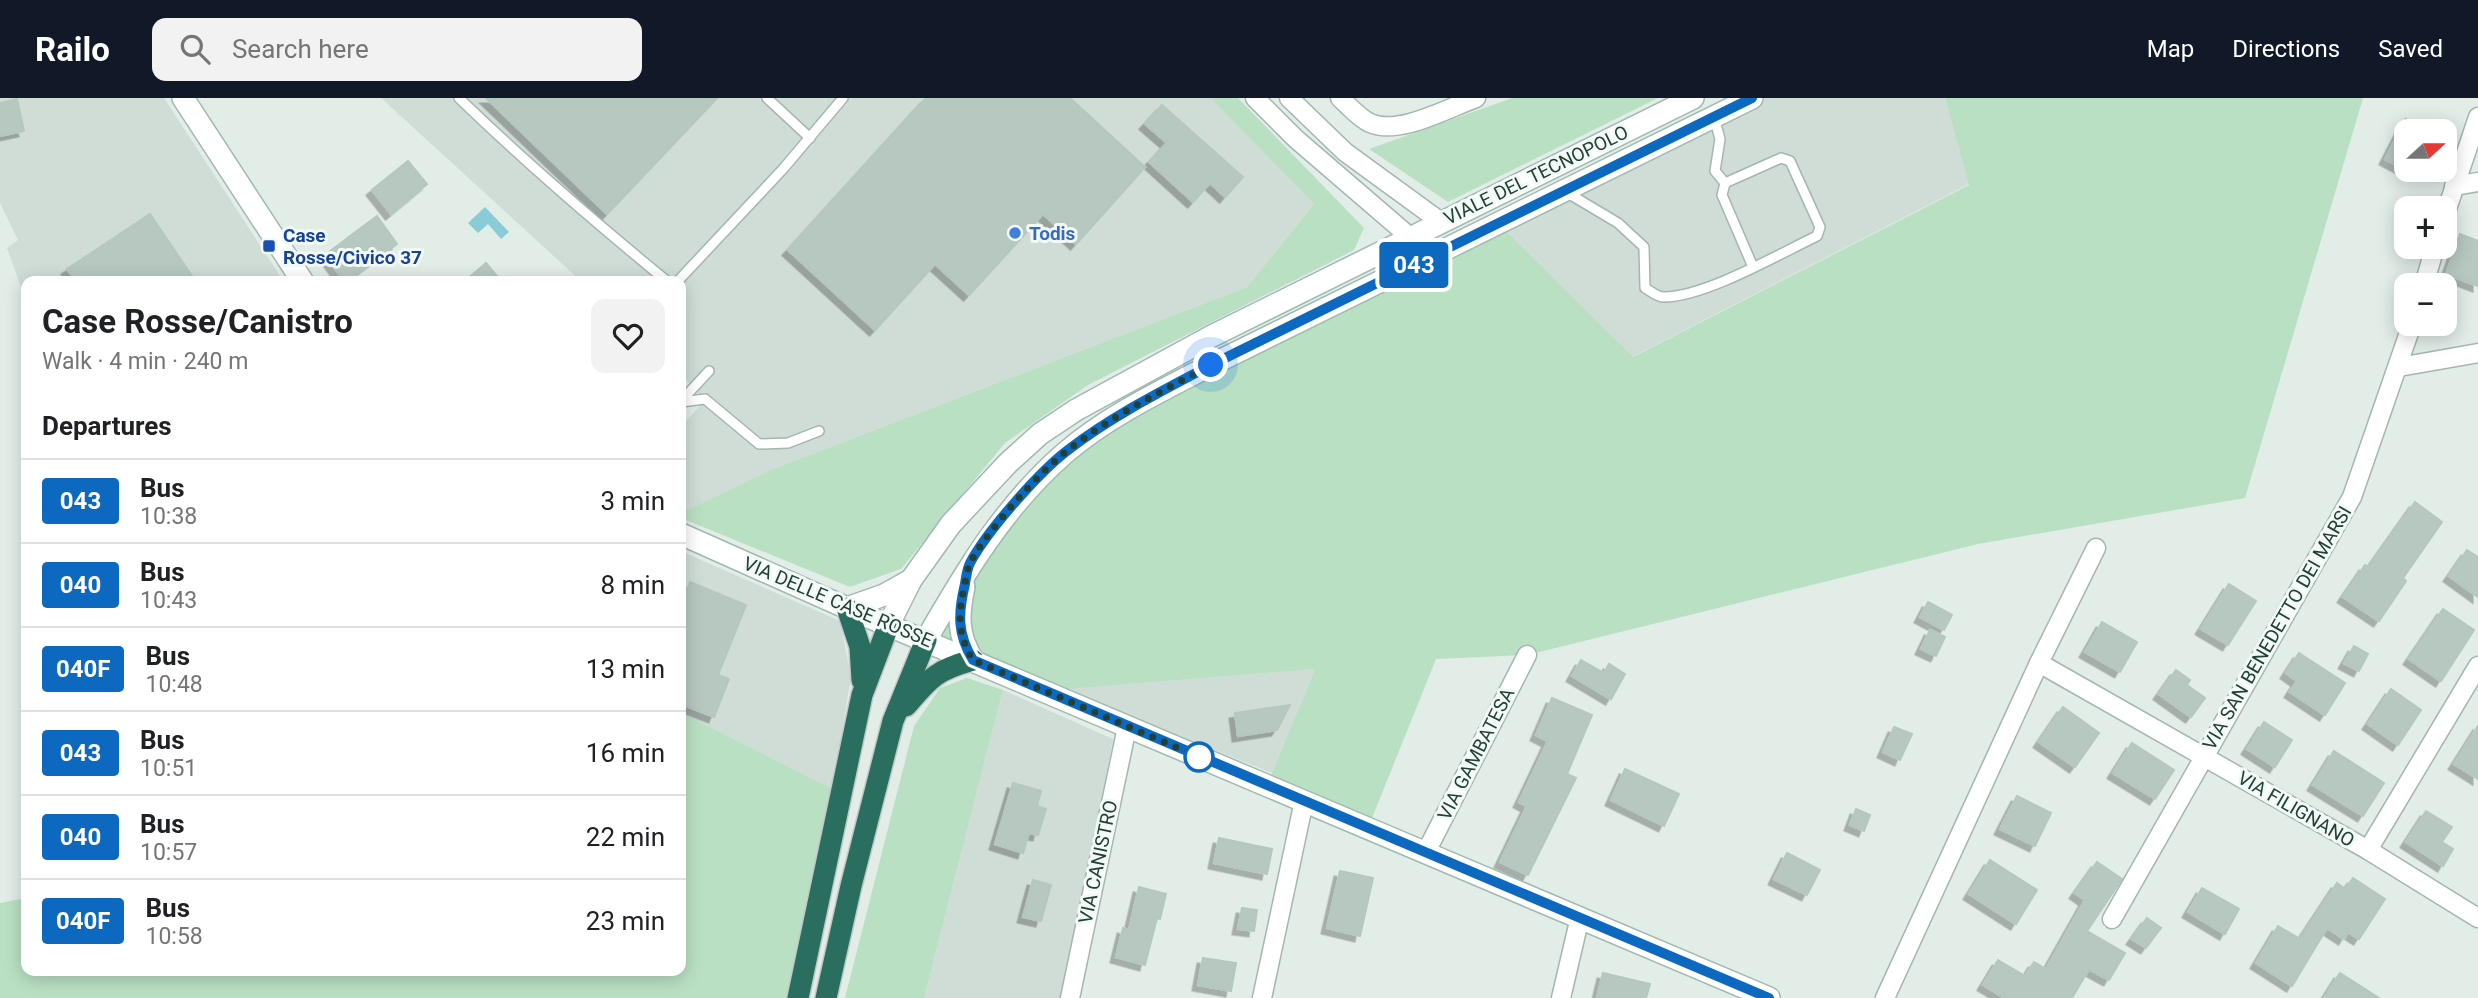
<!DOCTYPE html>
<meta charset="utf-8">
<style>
body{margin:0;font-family:Roboto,sans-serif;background:#f2f2f2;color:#202124;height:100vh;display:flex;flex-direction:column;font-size:26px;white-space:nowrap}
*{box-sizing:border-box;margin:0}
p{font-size:23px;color:#757577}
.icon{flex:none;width:38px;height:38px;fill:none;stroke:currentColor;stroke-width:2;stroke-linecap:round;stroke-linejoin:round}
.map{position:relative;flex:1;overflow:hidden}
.sheet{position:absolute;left:21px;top:178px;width:665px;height:700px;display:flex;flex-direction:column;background:#fff;border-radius:14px;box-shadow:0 4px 18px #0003}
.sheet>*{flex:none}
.badge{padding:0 14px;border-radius:5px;font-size:24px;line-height:46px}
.needle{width:46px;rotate:69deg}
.buttons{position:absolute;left:2394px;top:21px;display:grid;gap:14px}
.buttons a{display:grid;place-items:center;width:63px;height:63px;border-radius:14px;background:#fff;box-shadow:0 4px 18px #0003;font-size:35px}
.you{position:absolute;width:35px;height:35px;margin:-18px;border:5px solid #fff;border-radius:50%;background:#1a73e8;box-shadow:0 0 0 10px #1a73e833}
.map>.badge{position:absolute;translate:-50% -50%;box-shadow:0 0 0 4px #fff}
h2{padding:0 21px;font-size:26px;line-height:63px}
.round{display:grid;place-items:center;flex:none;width:74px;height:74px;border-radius:14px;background:#f2f2f2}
.summary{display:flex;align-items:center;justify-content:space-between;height:119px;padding:0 21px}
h1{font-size:33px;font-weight:700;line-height:52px}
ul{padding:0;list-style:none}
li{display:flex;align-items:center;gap:21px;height:84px;padding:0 21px;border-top:2px solid #e0e0e0}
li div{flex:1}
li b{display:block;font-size:26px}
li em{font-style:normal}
li .badge{min-width:77px;font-weight:700;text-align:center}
header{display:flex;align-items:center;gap:42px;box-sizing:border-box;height:98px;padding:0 35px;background:#111827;color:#fff}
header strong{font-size:33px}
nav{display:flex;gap:38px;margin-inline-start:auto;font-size:24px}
.search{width:490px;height:63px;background:#f2f2f2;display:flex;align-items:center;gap:18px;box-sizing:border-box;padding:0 24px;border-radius:14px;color:#757577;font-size:26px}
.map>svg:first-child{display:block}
.built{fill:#d0ddd7}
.green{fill:#bae0c3}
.water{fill:#87ccd6}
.building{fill:#b7c8c1;stroke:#b4c8bf;stroke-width:2;filter:url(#shadow)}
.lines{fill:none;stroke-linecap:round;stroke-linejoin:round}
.lane-casing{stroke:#a4b6af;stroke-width:12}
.street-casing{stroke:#a4b6af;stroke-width:21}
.secondary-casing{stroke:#a0bab0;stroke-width:24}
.highway-casing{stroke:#c1cac7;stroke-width:24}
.lane{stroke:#fff;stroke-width:9}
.street{stroke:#fff;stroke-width:18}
.secondary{stroke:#fff;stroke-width:21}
.highway{stroke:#2a6e5f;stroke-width:21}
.line-casing{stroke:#fff;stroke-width:16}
.line{stroke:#0c69bf;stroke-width:10}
.walk{stroke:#214037;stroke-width:7;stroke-dasharray:0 12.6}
.shop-dot{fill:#3f7fe0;stroke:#f3faf6;stroke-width:2.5}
.transit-dot{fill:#1a4fb4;stroke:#f3faf6;stroke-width:2.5}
.stop-dot{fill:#fff;stroke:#0c69bf;stroke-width:3.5}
.labels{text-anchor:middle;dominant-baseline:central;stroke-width:6;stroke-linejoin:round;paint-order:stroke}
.street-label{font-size:19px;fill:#214037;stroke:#f3faf6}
.shop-label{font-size:19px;font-weight:bold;fill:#366cbe;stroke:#f3faf6;text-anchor:start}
.transit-label{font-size:19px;font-weight:bold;fill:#164399;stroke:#f3faf6;text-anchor:start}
</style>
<header>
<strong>Railo</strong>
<div class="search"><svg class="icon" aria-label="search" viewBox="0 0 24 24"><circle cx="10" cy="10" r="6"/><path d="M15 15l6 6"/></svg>Search here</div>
<nav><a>Map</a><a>Directions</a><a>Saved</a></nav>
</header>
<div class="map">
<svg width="2478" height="900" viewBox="0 0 2478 900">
<defs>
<filter id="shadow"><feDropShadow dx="-5.5" dy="5.5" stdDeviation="0" flood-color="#0004"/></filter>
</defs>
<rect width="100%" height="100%" fill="#e2ede8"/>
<g class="built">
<path d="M 0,0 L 164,0 L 284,184 L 26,184 L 26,203 L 7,150 L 18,142 L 0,105 Z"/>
<path d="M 381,0 L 1210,0 L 1314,106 L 1247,189 L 773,371 L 681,415 L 681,329 L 705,302 L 681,276 L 681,184 L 582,184 Z"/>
<path d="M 1750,0 L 1945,0 L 1969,86 L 1632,259 L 1498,125 Z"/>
<path d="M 683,454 L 840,523 L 851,579 L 833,691 L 681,614 L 681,460 Z"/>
<path d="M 1315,571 L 1272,675 L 1062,591 Z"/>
<path d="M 1003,592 L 1113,641 L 1083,797 L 1060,900 L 924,900 Z"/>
</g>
<g class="green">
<path d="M 1210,0 L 1238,0 L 1364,130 L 1354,152 L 1088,287 L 1005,345 L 901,471 L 850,489 L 681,420 L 681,415 L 773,371 L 1247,189 L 1314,106 Z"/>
<path d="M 1512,0 L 1658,0 L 1448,104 L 1369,51 Z"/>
<path d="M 1945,0 L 2363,0 L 2245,400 L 1978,446 L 1527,557 L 1436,561 L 1368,730 L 1267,687 L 1315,571 L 1043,593 L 926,542 L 1067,353 L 1498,125 L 1633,259 L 1969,87 Z"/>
<path d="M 967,580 L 1003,592 L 924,900 L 845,900 L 914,628 L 940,590 Z"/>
<path d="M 681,614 L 833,691 L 789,900 L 0,900 L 0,805 L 26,800 L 26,873 L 681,873 Z"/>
</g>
<path class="water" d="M 485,109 L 509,134 L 501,141 L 488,126 L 478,135 L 468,125 Z"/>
<g class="building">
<path d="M 486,0 L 717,0 L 607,116 Z"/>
<path d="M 926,0 L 1070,0 L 1145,69 L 1076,146 L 1043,116 L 969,197 L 935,166 L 875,232 L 788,152 Z"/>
<path d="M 17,1 L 24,33 L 0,38 L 0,5 Z"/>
<path d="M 1162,7 L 1243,79 L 1225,99 L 1210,85 L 1193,104 L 1149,64 L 1167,45 L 1145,26 Z"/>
<path d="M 2406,20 L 2406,72 L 2385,61 Z"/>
<path d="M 408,63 L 427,86 L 391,116 L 372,92 Z"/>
<path d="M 150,116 L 196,184 L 76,184 L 67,171 Z"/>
<path d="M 377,118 L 397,146 L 345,184 L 325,157 Z"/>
<path d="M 2460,136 L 2478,143 L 2478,188 L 2446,176 Z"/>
<path d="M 486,165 L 502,184 L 464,184 Z"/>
<path d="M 2415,404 L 2442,424 L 2403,480 L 2406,483 L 2379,523 L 2343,499 L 2365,467 L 2369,469 Z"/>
<path d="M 2467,452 L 2478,459 L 2478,499 L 2449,478 Z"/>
<path d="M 690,484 L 746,507 L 718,577 L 729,581 L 714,619 L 681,606 L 681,509 Z"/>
<path d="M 2229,486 L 2256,503 L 2228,547 L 2201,531 Z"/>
<path d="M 1928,504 L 1952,517 L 1944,532 L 1920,519 Z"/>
<path d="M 2443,511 L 2474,532 L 2441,583 L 2409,561 Z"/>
<path d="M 2102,524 L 2137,544 L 2120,574 L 2085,554 Z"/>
<path d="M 1930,532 L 1945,539 L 1936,558 L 1921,551 Z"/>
<path d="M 2354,548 L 2368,556 L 2359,573 L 2344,565 Z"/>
<path d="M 2299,555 L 2345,585 L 2325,617 L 2290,594 L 2297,583 L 2286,575 Z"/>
<path d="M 1581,562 L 1604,575 L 1609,566 L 1625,576 L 1611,601 L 1572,578 Z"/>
<path d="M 2176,572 L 2190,582 L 2187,587 L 2205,600 L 2191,619 L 2159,596 Z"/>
<path d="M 2391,591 L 2421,612 L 2398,647 L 2368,626 Z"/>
<path d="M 1552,600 L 1592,617 L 1567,676 L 1576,680 L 1528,777 L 1500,764 L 1527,708 L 1519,704 L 1548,643 L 1536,637 Z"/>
<path d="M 1290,607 L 1277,632 L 1238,638 L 1235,615 Z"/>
<path d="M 2063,609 L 2099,635 L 2075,669 L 2039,644 Z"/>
<path d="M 2264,624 L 2292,642 L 2275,669 L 2247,651 Z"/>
<path d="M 2478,628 L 2478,681 L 2454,666 Z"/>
<path d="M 1894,629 L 1912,636 L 1900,662 L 1883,654 Z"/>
<path d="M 2132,645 L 2174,672 L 2155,701 L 2113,675 Z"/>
<path d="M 2334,653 L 2384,685 L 2363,718 L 2313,687 Z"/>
<path d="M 1625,671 L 1679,696 L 1664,728 L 1611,702 Z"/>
<path d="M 1013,685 L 1041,693 L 1037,708 L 1046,711 L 1038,737 L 1029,735 L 1023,755 L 995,746 Z"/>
<path d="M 2017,698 L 2051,715 L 2035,748 L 2000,731 Z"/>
<path d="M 1856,711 L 1870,717 L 1864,733 L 1850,727 Z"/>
<path d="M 2426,713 L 2452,729 L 2442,744 L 2453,751 L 2443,768 L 2406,744 Z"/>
<path d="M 1219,740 L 1272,751 L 1267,776 L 1214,765 Z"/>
<path d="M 1787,755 L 1820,772 L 1807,797 L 1774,781 Z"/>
<path d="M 1990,762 L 2037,792 L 2016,826 L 1969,796 Z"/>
<path d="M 2097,764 L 2122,781 L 2087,833 L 2125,855 L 2109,882 L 2089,871 L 2072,900 L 2005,900 L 1983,887 L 1998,862 L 2025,878 L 2034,864 L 2046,871 L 2085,802 L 2075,795 Z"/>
<path d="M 1340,773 L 1373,780 L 1360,838 L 1327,830 Z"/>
<path d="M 2353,780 L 2385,801 L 2359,841 L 2348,834 L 2344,841 L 2327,830 L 2292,888 L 2256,865 L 2278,828 L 2300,841 L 2337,785 L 2345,791 Z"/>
<path d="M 1033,782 L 1051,787 L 1041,823 L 1023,819 Z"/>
<path d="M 1139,789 L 1166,796 L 1160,821 L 1157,820 L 1145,867 L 1116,859 L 1123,830 L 1129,832 Z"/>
<path d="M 2202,790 L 2239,811 L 2225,836 L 2188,814 Z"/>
<path d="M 1242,810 L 1257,812 L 1254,833 L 1238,831 Z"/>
<path d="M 2147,820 L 2161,830 L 2146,850 L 2132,841 Z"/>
<path d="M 1203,860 L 1236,865 L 1231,893 L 1198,887 Z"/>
<path d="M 1603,875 L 1650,886 L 1646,900 L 1597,900 Z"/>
<path d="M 2340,875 L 2379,900 L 2324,900 Z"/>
</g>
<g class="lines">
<g class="lane-casing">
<g id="lane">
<path d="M 459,0 C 526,65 596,125 668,184"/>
<path d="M 767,0 L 810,40"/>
<path d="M 1725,85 L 1722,97 L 1753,169"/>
<path d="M 1566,94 L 1618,125 L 1644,149 L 1645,190 C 1651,193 1657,199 1664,199 C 1705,199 1779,156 1817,138 L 1820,129 L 1790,63 L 1781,60 L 1725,85 L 1715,73 L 1720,41 L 1714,19"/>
<path d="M 677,184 L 783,71 L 843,0"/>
<path d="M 681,303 L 709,273"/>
<path d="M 681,304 L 705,301 L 759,346 L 788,345 L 819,333"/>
</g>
</g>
<g class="street-casing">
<g id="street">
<path d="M 1255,0 L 1296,41 L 1432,158"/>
<path d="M 1289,0 L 1345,54 L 1441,124"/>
<path d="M 1340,0 C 1349,8 1359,20 1370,25 C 1398,38 1448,10 1476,0"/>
<path d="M 2454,88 L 2478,84"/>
<path d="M 2445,117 L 2478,19"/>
<path d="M 2424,187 L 2435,149"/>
<path d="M 2399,269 L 2478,255"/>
<path d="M 2039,565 L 2368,752 L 2478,820"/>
<path d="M 2368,752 L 2478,568"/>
<path d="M 1426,754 L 1527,557"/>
<path d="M 2112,821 L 2352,399 L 2412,226"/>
<path d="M 1070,900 L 1127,629"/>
<path d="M 1262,900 L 1304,703"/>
<path d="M 1561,900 L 1580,819"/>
<path d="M 1885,900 L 2039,565 L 2096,450"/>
</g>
</g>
<g class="secondary-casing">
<g id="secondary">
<path d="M 183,0 L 303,184"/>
<path d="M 681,436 L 847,510 L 1769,900"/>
<path d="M 964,489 C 958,517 957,537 973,562"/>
<path d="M 847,510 L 884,497 L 911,482"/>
<path d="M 889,526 L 911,482 L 951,426 L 1008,365 L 1040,336 L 1076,312 L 1210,239 L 1693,0"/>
<path d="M 926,542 C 965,474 1005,407 1065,355 C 1108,318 1161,293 1211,267 L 1752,0"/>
</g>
</g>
<g class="highway-casing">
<g id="highway">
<path d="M 847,510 L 860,549 L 862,582"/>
<path d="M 906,608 C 930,580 936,572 973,562"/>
<path d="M 798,900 L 862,597 L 889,526"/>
<path d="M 826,900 L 851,788 L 893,623 L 926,542"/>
</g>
</g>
<use href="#lane" class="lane"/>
<use href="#street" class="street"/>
<use href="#secondary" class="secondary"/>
<use href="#highway" class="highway"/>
</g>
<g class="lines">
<g class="line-casing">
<path id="line" d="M 1752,0 L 1211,267 C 1162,293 1112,318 1068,352 C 1039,374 987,433 970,465 C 967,471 966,479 965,486 C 958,515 957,536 973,562 L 1769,900"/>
</g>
<use href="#line" class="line"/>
<path class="walk" d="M 1199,659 L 973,562 C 957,536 958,515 965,486 C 966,479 967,471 970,465 C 987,433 1039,374 1068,352 C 1112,318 1162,293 1211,267"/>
</g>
<circle class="shop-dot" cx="1015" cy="135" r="7"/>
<rect class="transit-dot" x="262" y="141" width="14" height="14" rx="3.5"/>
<circle class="stop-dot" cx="1199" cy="659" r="14"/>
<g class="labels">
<g class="street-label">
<text transform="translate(1536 77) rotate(-26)">VIALE DEL TECNOPOLO</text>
<text transform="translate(838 504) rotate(23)">VIA DELLE CASE ROSSE</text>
<text transform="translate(2277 530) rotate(-60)">VIA SAN BENEDETTO DEI MARSI</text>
<text transform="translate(1476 656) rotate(-63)">VIA GAMBATESA</text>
<text transform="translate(2296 711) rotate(30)">VIA FILIGNANO</text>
<text transform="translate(1098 764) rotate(-78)">VIA CANISTRO</text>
</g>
<g class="shop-label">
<text x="1029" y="135">Todis</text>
</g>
<g class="transit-label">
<text x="283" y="137">Case<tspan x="283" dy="22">Rosse/Civico 37</tspan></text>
</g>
</g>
</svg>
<div class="buttons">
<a><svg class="needle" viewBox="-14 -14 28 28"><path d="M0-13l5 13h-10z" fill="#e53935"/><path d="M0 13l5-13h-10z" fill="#757577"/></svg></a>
<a>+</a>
<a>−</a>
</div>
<div class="you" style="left:1211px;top:267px"></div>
<b class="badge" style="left:1414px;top:167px;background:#0c69bf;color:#fff">043</b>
<section class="sheet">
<div class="summary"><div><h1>Case Rosse/Canistro</h1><p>Walk · 4 min · 240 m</p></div><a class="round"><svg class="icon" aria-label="heart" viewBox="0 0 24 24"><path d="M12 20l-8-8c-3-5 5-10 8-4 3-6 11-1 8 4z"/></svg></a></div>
<h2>Departures</h2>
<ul>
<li><span class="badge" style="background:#0c69bf;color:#fff">043</span><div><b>Bus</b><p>10:38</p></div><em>3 min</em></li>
<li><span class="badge" style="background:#0c69bf;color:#fff">040</span><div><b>Bus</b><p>10:43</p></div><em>8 min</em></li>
<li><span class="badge" style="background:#0c69bf;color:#fff">040F</span><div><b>Bus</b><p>10:48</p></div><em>13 min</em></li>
<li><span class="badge" style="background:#0c69bf;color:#fff">043</span><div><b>Bus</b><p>10:51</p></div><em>16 min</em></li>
<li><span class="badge" style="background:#0c69bf;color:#fff">040</span><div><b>Bus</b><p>10:57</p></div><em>22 min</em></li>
<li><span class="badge" style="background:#0c69bf;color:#fff">040F</span><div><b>Bus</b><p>10:58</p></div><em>23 min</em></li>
</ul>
</section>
</div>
